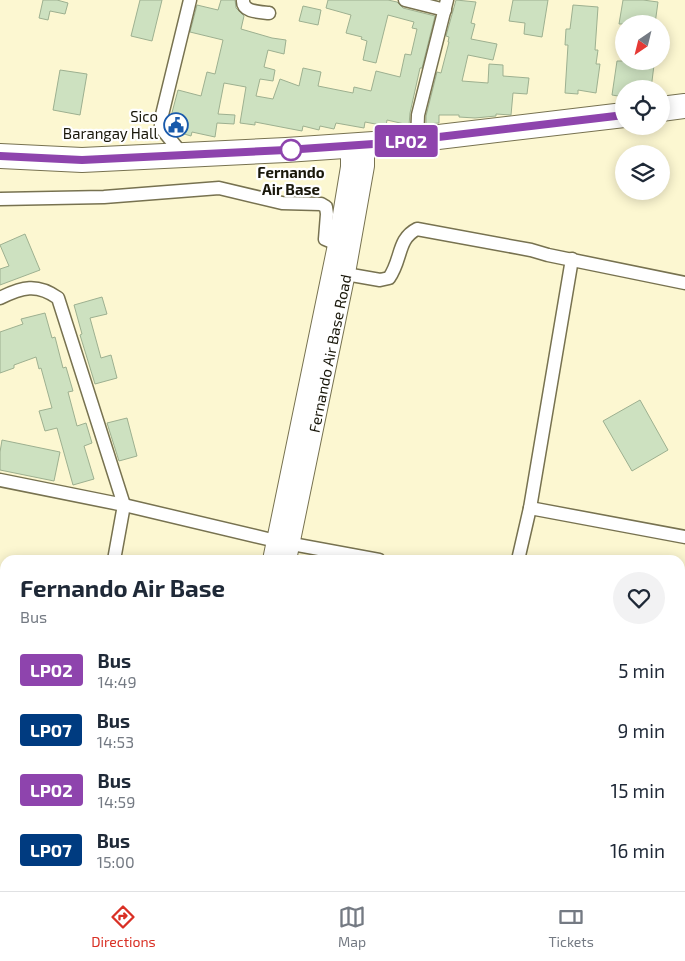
<!DOCTYPE html>
<style>
body{margin:0;font-family:"Exo 2",sans-serif;background:#f2f2f3;color:#1f2937;height:100vh;display:flex;flex-direction:column;font-size:19px;white-space:nowrap}
*{box-sizing:border-box;margin:0}
p{font-size:16px;color:#747a83}
.icon{flex:none;width:28px;height:28px;fill:none;stroke:currentColor;stroke-width:2;stroke-linecap:round;stroke-linejoin:round}
.map{position:relative;flex:1;overflow:hidden}
.sheet{position:absolute;left:0px;top:555px;width:685px;height:336px;display:flex;flex-direction:column;background:#fff;border-radius:15px 15px 0 0;box-shadow:0 2px 12px #0003}
.sheet>*{flex:none}
.badge{padding:0 10px;border-radius:4px;font-size:18px;line-height:32px}
.needle{width:32px;rotate:215deg}
.buttons{position:absolute;left:615px;top:15px;display:grid;gap:10px}
.buttons a{display:grid;place-items:center;width:55px;height:55px;border-radius:50%;background:#fff;box-shadow:0 2px 12px #0003;font-size:25px}
.map>.badge{position:absolute;translate:-50% -50%;box-shadow:0 0 0 2px #fff}
.round{display:grid;place-items:center;flex:none;width:52px;height:52px;border-radius:26px;background:#f2f2f3}
.overview{display:flex;align-items:center;justify-content:space-between;height:85px;padding:0 20px}
h1{font-size:24px;font-weight:700;line-height:38px}
ul{padding:0;list-style:none}
li{display:flex;align-items:center;gap:15px;height:60px;padding:0 20px}
li div{flex:1}
li b{display:block;font-size:19px}
li em{font-style:normal}
li .badge{min-width:55px;font-weight:700;text-align:center}
.menu{display:flex;justify-content:space-around;align-items:center;height:70px;border-top:1px solid #e0e1e3;background:#fff;font-size:14px;color:#747a83}
.menu a{display:grid;justify-items:center;gap:2px}
.menu .active{color:#d93025}
.map>svg:first-child{display:block}
.green{fill:#f6b29b}
.building{fill:#cde1c0;stroke:#9db090}
.lines{fill:none;stroke-linecap:round;stroke-linejoin:round}
.street-casing{stroke:#777250;stroke-width:15}
.secondary-casing{stroke:#777250;stroke-width:20}
.highway-casing{stroke:#777250;stroke-width:26}
.street{stroke:#fff;stroke-width:12}
.secondary{stroke:#fff;stroke-width:18}
.highway{stroke:#fff;stroke-width:24}
.line-casing{stroke:#fff;stroke-width:11}
.line{stroke:#8e44ad;stroke-width:8}
.stop-dot{fill:#fff;stroke:#8e44ad;stroke-width:2.5}
.labels{text-anchor:middle;dominant-baseline:central;stroke-width:4.5;stroke-linejoin:round;paint-order:stroke}
.poi-label{font-size:15px;fill:#19170a;stroke:#fff;text-anchor:end}
.stop-label{font-size:15px;font-weight:bold;fill:#19170a;stroke:#fff}
.street-label{font-size:15px;fill:#19170a;stroke:#fff}
</style>
<div class="map">
<svg width="685" height="891" viewBox="0 0 685 891">
<rect width="100%" height="100%" fill="#fcf7d1"/>
<path class="green" d="M 0,735 L 5,736 L 5,886 L 449,886 L 449,891 L 0,891 Z"/>
<g class="building">
<path d="M 43,0 L 57,0 L 68,3 L 65,14 L 50,11 L 48,20 L 39,18 Z"/>
<path d="M 140,0 L 162,0 L 152,41 L 131,36 Z"/>
<path d="M 221,0 L 235,0 L 236,8 L 244,16 L 241,29 L 272,38 L 286,40 L 284,54 L 268,50 L 264,67 L 275,70 L 273,81 L 260,79 L 256,96 L 273,99 L 280,79 L 299,86 L 303,68 L 321,72 L 318,86 L 353,93 L 354,87 L 371,91 L 376,71 L 400,77 L 405,54 L 411,55 L 417,29 L 412,28 L 414,22 L 388,15 L 376,63 L 363,60 L 367,41 L 361,39 L 362,37 L 346,33 L 351,15 L 326,8 L 328,0 L 388,0 L 397,2 L 403,8 L 435,16 L 422,68 L 420,68 L 410,113 L 409,125 L 387,120 L 386,126 L 365,122 L 364,128 L 336,123 L 334,129 L 320,126 L 319,130 L 303,126 L 302,131 L 255,122 L 255,125 L 240,123 L 246,87 L 224,83 L 218,114 L 235,115 L 234,124 L 217,123 L 215,137 L 192,132 L 191,136 L 174,131 L 169,124 L 178,90 L 201,96 L 207,72 L 215,74 L 223,40 L 190,32 L 197,5 L 218,10 Z"/>
<path d="M 456,0 L 476,2 L 471,23 L 475,24 L 471,39 L 497,44 L 493,60 L 468,55 L 462,81 L 488,83 L 489,64 L 503,65 L 503,76 L 529,78 L 527,94 L 513,93 L 511,115 L 496,114 L 496,116 L 475,118 L 459,117 L 459,115 L 439,115 L 439,123 L 426,124 L 426,116 L 437,72 L 441,73 L 449,42 L 448,42 L 449,37 L 446,36 Z"/>
<path d="M 513,0 L 548,0 L 542,37 L 524,34 L 525,23 L 509,21 Z"/>
<path d="M 623,0 L 643,0 L 658,2 L 655,24 L 619,24 Z"/>
<path d="M 573,5 L 598,7 L 595,50 L 598,50 L 596,64 L 600,64 L 596,93 L 578,90 L 578,94 L 565,93 L 568,45 L 565,45 L 566,29 L 570,29 Z"/>
<path d="M 303,6 L 321,10 L 318,25 L 299,21 Z"/>
<path d="M 617,61 L 634,61 L 654,65 L 651,89 L 624,89 L 624,97 L 612,95 Z"/>
<path d="M 60,70 L 87,74 L 80,115 L 53,110 Z"/>
<path d="M 25,234 L 40,270 L 0,285 L 0,269 L 9,266 L 0,245 Z"/>
<path d="M 102,297 L 107,314 L 90,318 L 101,358 L 111,355 L 117,378 L 95,384 L 80,335 L 82,334 L 74,305 Z"/>
<path d="M 45,313 L 52,338 L 55,337 L 63,368 L 66,367 L 73,391 L 68,392 L 77,426 L 86,423 L 92,443 L 84,446 L 94,479 L 73,485 L 57,428 L 45,431 L 39,411 L 52,408 L 41,368 L 39,369 L 36,357 L 14,365 L 14,368 L 0,373 L 0,332 L 23,324 L 21,319 Z"/>
<path d="M 640,400 L 668,450 L 632,471 L 603,421 Z"/>
<path d="M 127,418 L 137,456 L 119,461 L 107,423 Z"/>
<path d="M 2,440 L 60,452 L 54,481 L 0,470 L 0,452 Z"/>
</g>
<g class="lines">
<g class="street-casing">
<g id="street">
<path d="M 243,0 C 242,12 259,12 269,13"/>
<path d="M 405,0 L 445,10"/>
<path d="M 417,140 L 418,115 L 447,0"/>
<path d="M 183,155 L 161,128 L 161,119 L 190,0"/>
<path d="M 0,199 L 104,197 L 219,188 L 282,203 L 321,204 L 326,207 L 327,214 L 325,239 L 344,247"/>
<path d="M 340,273 L 380,280 L 389,278 C 402,260 397,239 417,229 L 531,250 L 548,255 L 685,283"/>
<path d="M 0,298 C 22,287 37,283 58,298 L 124,505 L 114,560"/>
<path d="M 0,480 L 124,505 L 276,541 L 379,560"/>
<path d="M 530,508 L 685,537"/>
<path d="M 518,560 L 530,508 L 572,259"/>
<path d="M 680,738 L 685,739"/>
<path d="M 680,863 L 685,864"/>
</g>
</g>
<g class="secondary-casing">
<g id="secondary">
<path d="M 272,560 L 337,245 L 350,167 L 350,146"/>
<path id="s1" d="M 287,560 L 346,273 L 365,166 L 365,145"/>
<path d="M 0,727 L 5,728"/>
<path d="M 459,891 L 460,886"/>
</g>
</g>
<g class="highway-casing">
<g id="highway">
<path d="M 661,109 L 685,106"/>
<path d="M 0,156 L 82,160 L 286,150 L 388,143 L 624,115"/>
</g>
</g>
<use href="#street" class="street"/>
<use href="#secondary" class="secondary"/>
<use href="#highway" class="highway"/>
</g>
<g class="lines">
<g class="line-casing">
<path id="line" d="M 0,156 L 82,160 L 286,150 L 388,143 L 624,115"/>
</g>
<use href="#line" class="line"/>
</g>
<defs>
<g id="civic-ring" transform="scale(1.25)"><circle r="9.5" fill="#fff" stroke="#195aab" stroke-width="1.5"/><path d="M-.6-6.5H3V-4.5H.6V-3L4-1V1h2V6H-6V1h2V-1L-.6-3ZM-1.2 2.5V6h2.4V2.5Z" fill="#195aab"/></g>
</defs>
<g fill-rule="evenodd">
<use href="#civic-ring" x="176" y="125"/>
</g>
<circle class="stop-dot" cx="291" cy="150" r="10"/>
<g class="labels">
<g class="poi-label">
<text x="158" y="116">Sico<tspan x="158" dy="17">Barangay Hall</tspan></text>
</g>
<g class="stop-label">
<text x="291" y="172">Fernando<tspan x="291" dy="17">Air Base</tspan></text>
</g>
<g class="street-label">
<text stroke="none"><textPath href="#s1" startOffset="211">Fernando Air Base Road</textPath></text>
</g>
</g>
</svg>
<div class="buttons">
<a><svg class="needle" viewBox="-14 -14 28 28"><path d="M0-13l5 13h-10z" fill="#e53935"/><path d="M0 13l5-13h-10z" fill="#747a83"/></svg></a>
<a><svg class="icon" aria-label="locate" viewBox="0 0 24 24"><circle cx="12" cy="12" r="6"/><path d="M12 2v4M12 18v4M2 12h4M18 12h4"/></svg></a>
<a><svg class="icon" aria-label="layers" viewBox="0 0 24 24"><path d="M12 4l9 5-9 5-9-5zM3 14l9 5 9-5"/></svg></a>
</div>
<b class="badge" style="left:406px;top:141px;background:#8e44ad;color:#fff">LP02</b>
<section class="sheet">
<div class="overview"><div><h1>Fernando Air Base</h1><p>Bus</p></div><a class="round"><svg class="icon" aria-label="heart" viewBox="0 0 24 24"><path d="M12 20l-8-8c-3-5 5-10 8-4 3-6 11-1 8 4z"/></svg></a></div>
<ul>
<li><span class="badge" style="background:#8e44ad;color:#fff">LP02</span><div><b>Bus</b><p>14:49</p></div><em>5 min</em></li>
<li><span class="badge" style="background:#003b80;color:#fff">LP07</span><div><b>Bus</b><p>14:53</p></div><em>9 min</em></li>
<li><span class="badge" style="background:#8e44ad;color:#fff">LP02</span><div><b>Bus</b><p>14:59</p></div><em>15 min</em></li>
<li><span class="badge" style="background:#003b80;color:#fff">LP07</span><div><b>Bus</b><p>15:00</p></div><em>16 min</em></li>
</ul>
</section>
</div>
<nav class="menu">
<a class="active"><svg class="icon" aria-label="directions" viewBox="0 0 24 24"><path d="M12 3l9 9-9 9-9-9zM9 14v-3h6M13 9l2 2-2 2"/></svg>Directions</a>
<a><svg class="icon" aria-label="map" viewBox="0 0 24 24"><path d="M3 6l6-2 6 2 6-2v14l-6 2-6-2-6 2zM9 4v14M15 6v14"/></svg>Map</a>
<a><svg class="icon" aria-label="tickets" viewBox="0 0 24 24"><path d="M3 7h18v10H3zM15 7v10"/></svg>Tickets</a>
</nav>
